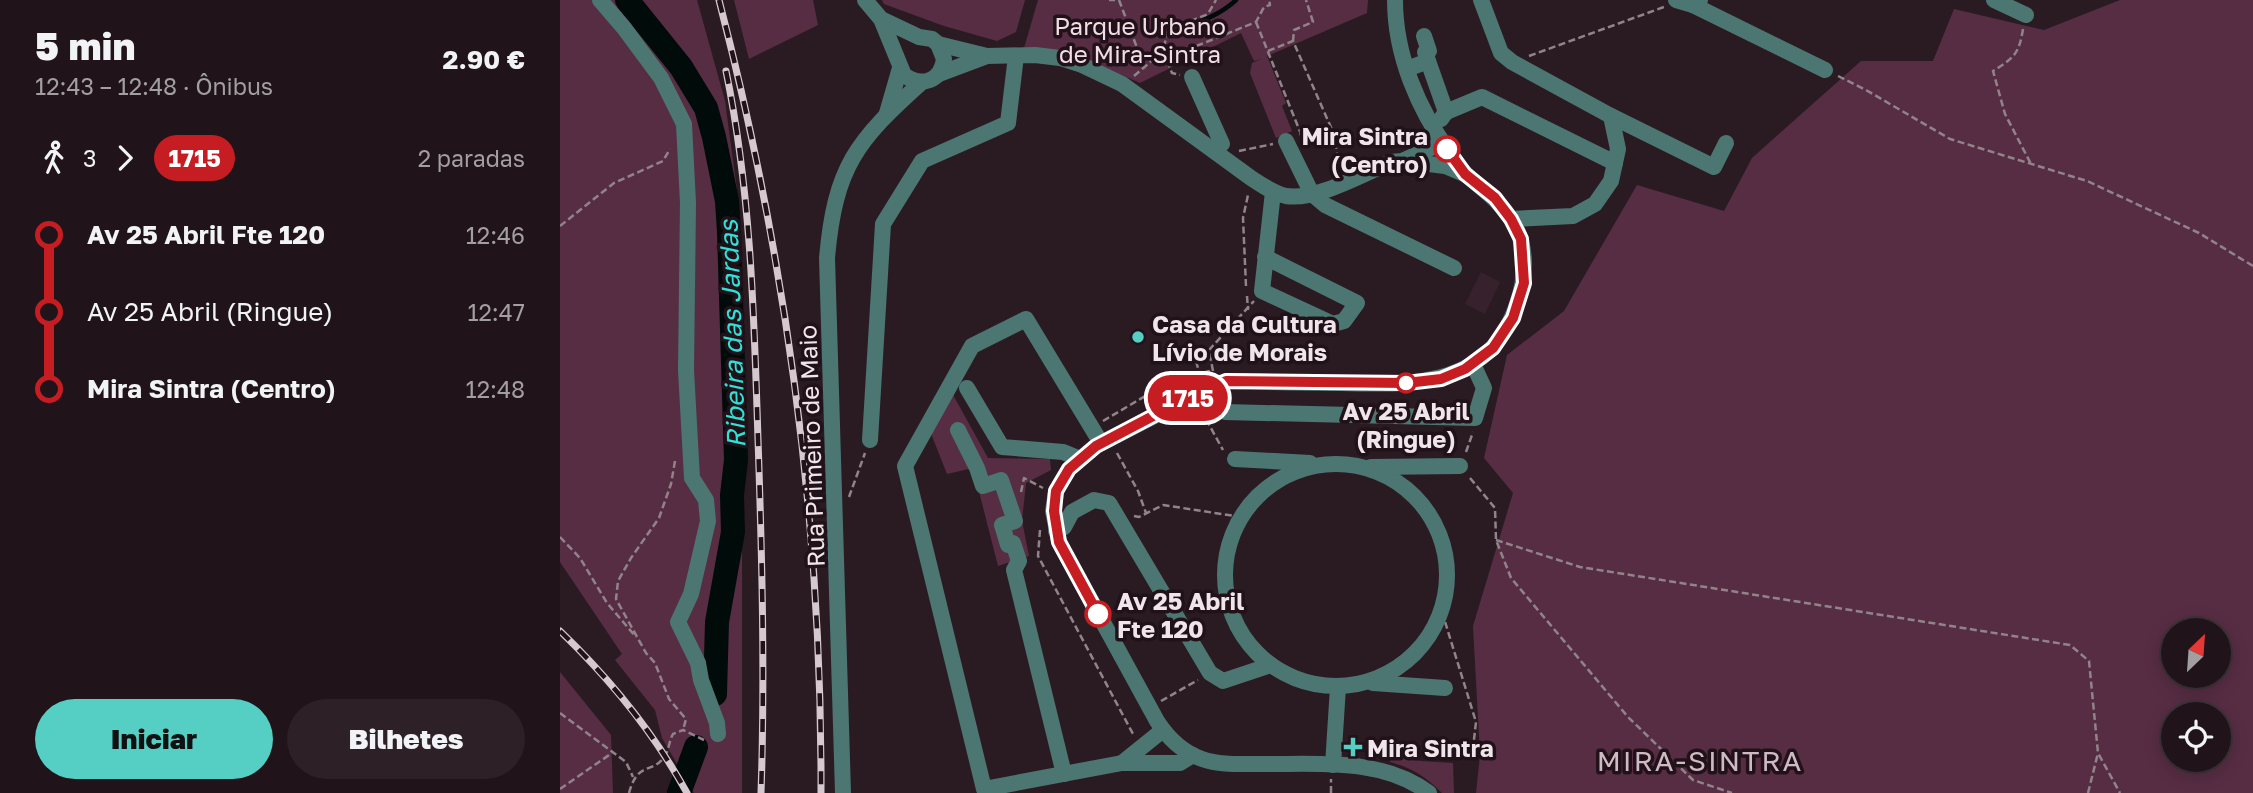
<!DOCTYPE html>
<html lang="pt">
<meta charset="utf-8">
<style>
body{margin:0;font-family:"Golos Text",sans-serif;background:#2d2127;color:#f1f3f6;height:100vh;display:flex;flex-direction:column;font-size:26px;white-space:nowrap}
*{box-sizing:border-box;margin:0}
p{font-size:23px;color:#a29ea2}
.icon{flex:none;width:38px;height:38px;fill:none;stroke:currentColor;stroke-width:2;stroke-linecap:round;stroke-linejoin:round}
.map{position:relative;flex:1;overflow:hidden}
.side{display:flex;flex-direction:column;background:#20141a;width:560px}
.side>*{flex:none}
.badge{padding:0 14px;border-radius:23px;font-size:24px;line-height:46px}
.needle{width:46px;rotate:25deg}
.buttons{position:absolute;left:1601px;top:618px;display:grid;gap:14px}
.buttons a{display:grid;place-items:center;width:70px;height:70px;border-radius:50%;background:#20141a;box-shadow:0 4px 18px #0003,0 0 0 2px #3d3339;font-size:35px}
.map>.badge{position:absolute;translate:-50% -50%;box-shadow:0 0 0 4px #fff}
.legs{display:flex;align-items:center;gap:10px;height:77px;padding:0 35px;font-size:23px}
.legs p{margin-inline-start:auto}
.overview{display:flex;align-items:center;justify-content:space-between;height:119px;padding:0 35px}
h1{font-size:38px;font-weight:800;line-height:52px}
.action{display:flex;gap:14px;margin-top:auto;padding:14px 35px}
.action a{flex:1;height:80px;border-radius:42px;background:#55cec4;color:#111;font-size:28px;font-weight:800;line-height:80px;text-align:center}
.action a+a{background:#2d2127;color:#f1f3f6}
ul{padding:0 35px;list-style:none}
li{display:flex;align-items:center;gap:24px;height:77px;font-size:26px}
li i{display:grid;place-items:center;width:10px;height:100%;margin:0 9px;background:currentColor}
li i::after{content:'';width:18px;height:18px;margin:-9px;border:5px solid;border-radius:50%;background:#20141a}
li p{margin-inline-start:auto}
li:first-child i{background:linear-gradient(#0000 50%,currentColor 0)}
li:last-child i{background:linear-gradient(currentColor 50%,#0000 0)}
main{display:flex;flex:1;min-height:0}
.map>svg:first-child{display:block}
.built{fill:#37212d}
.green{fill:#572d44;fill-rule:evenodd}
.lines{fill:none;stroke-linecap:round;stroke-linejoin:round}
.stream{stroke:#010b0a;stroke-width:4.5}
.river{stroke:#010b0a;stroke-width:24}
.path{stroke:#90848a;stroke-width:2.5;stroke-dasharray:7 3.5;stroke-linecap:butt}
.minor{stroke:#4c7672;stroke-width:16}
.rail-casing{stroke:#d5c9cf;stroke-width:7}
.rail{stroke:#211119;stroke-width:4.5;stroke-dasharray:13;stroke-linecap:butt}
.line-1-casing{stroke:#fff;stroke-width:16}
.line-1{stroke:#c61d23;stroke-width:10}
.stop-1-dot{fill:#fff;stroke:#c61d23;stroke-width:3.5}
.poi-dot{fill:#55cec4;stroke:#211119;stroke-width:2.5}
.labels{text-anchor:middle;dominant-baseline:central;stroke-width:7;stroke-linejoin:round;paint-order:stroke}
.park-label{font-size:24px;fill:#f2dde7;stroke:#211119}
.stop-label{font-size:24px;font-weight:bold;fill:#f0e5ea;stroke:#211119;text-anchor:end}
.poi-label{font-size:24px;font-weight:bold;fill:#f0e5ea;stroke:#211119;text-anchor:start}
.street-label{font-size:24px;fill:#f0e5ea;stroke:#211119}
.water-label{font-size:26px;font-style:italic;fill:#2fe1d6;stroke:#211119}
.quarter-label{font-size:28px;letter-spacing:2px;fill:#cfb9c4;stroke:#211119}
</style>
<main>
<section class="side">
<div class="overview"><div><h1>5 min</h1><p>12:43 – 12:48 · Ônibus</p></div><b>2.90 €</b></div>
<div class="legs"><svg class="icon" aria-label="walk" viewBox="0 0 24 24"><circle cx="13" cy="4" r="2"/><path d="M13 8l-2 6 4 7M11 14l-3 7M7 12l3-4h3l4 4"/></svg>3<svg class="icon" aria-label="forward" viewBox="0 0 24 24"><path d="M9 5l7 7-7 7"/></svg><b class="badge" style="background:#c61d23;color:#fff">1715</b><p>2 paradas</p></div>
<ul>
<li><i style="color:#c61d23"></i><b>Av 25 Abril Fte 120</b><p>12:46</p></li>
<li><i style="color:#c61d23"></i><span>Av 25 Abril (Ringue)</span><p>12:47</p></li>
<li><i style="color:#c61d23"></i><b>Mira Sintra (Centro)</b><p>12:48</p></li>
</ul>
<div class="action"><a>Iniciar</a><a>Bilhetes</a></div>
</section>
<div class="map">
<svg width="1693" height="793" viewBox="0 0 1693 793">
<rect width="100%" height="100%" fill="#2a1b23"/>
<path class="built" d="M 921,272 L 940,282 L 925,314 L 905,304 Z"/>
<g class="green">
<path d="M 0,0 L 137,0 L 165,101 L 177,190 L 182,299 L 182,793 L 134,793 L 102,738 L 95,710 L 55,660 L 62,654 L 0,562 Z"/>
<path d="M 174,0 L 253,0 L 258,25 L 189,59 Z"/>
<path d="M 322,0 L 465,0 L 456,32 L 437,41 L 384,26 L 324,4 Z"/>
<path d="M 478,0 L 808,0 L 807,13 L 707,56 L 726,103 L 722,106 L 732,131 L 716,138 L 690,73 L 692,63 L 701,59 L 694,61 L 681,33 L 580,83 L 519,56 L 464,48 Z"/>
<path d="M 1560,0 L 1693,0 L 1693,793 L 916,793 L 920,755 L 913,626 L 953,493 L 924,458 L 947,355 L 1004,311 L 1077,185 L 1164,211 L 1192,158 L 1301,61 L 1373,61 L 1394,9 L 1484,30 ZM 1614,630 L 1659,630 L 1659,676 L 1614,676 ZM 1614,714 L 1659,714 L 1659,760 L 1614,760 Z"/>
<path d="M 392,393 L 428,458 L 490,459 L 491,470 L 466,483 L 462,521 L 469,556 L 438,566 L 413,468 L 387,474 L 370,431 Z"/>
<path d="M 0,672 L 51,735 L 53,793 L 0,793 Z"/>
<path d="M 831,755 L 861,761 L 893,763 L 894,793 L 882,793 C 866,777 853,768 830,762 Z"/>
</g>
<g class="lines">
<g class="stream">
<path d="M 611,33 C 633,24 658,17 676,0"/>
<path d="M 169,232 L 179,232"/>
</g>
<g class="river">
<path d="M 67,0 L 121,67 L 146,108 L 154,137 L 167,201 L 169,232 L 176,460 L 172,495 L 173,532 L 157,622 L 155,694"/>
<path d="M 119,793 L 136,747"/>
</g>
<g class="path">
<path d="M 549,0 L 555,0"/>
<path d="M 559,0 L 585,69"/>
<path d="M 696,22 L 741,134 L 739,135"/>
<path d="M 1463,29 C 1459,54 1454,58 1433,71 L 1445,114 L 1471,164"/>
<path d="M 733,41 L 734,30 L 753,22 L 746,0"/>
<path d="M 603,51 L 612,73 L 620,75"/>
<path d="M 708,51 L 733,41 L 773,132 L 780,169"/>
<path d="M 969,56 L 1104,7"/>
<path d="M 630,62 L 629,49 L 696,22 L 704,7 L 710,5 L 709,0"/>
<path d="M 574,76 L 603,51 L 608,30 L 648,14 L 656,0"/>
<path d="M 1278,76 L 1306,90 L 1390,139 L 1527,181 L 1639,233 L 1693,266"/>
<path d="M 679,151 L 713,144"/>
<path d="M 0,226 L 54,183 L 103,161 L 110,149"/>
<path d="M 686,286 L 683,218 L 688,195"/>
<path d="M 687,296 L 688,310"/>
<path d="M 636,361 L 639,372"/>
<path d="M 653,371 L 649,350 L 694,301"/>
<path d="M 641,410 L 663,450"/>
<path d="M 543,421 L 619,376 L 650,371"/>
<path d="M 906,452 L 913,432"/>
<path d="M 557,453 L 578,491 L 586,513"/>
<path d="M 115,461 L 111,484 L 99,518 L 71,558 L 58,581 L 56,599 L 86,653 L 95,663 L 109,699 L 126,719 L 123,730"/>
<path d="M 910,478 L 935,508 L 936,540 L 951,578 L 1068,717 L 1133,780 L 1172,793"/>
<path d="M 461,492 L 464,478 L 483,488"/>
<path d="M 289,497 L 305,453"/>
<path d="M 574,516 L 579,517 L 603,505 L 681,517"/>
<path d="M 480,530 L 478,556 L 573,734"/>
<path d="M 0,537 L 20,558 L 47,603 L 76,637"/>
<path d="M 936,540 L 1020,567 L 1510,645 L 1529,661 L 1538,753 L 1560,793"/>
<path d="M 882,612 L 916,722 L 913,748 L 903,754"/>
<path d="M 601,701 L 638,680"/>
<path d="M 0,713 L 66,762 L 73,777"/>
<path d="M 0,789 L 52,753"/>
<path d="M 69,793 C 78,760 92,775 105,756 C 109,750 109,741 113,734 L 123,730 L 144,740"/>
<path d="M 771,793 L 771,779"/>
<path d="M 1528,793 L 1538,753"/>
</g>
<g class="minor">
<path d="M 40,0 L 64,28 L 101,78 L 124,124 L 128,203 L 126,370 L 132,478 L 146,500 L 148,521 L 131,594 L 118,622 L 138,663 L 141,680 L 157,723 L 158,734"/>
<path d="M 305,0 L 321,19 L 344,75 C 362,88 381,81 384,59 L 378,44 L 372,39 L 359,37 L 321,19"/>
<path d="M 835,0 C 835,55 858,109 890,153 C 895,160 899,169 906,174 C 922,189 939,200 951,219 C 967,243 967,273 958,301 C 931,388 855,385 778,383 C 741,383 704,382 666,381 L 657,384 L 536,446 L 509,469 L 496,491 L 493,511 L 499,542 L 597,721 C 608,738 622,752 642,759 C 659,765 678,764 696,764 C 753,765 820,756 869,793"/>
<path d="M 921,0 L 941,53 L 952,62 L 1051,116 L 1058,149 L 1051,181 L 1035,204 L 1013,216 L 951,219"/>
<path d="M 1116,0 L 1133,5 L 1140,0"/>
<path d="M 1434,0 L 1466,15"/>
<path d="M 1133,5 L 1265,70"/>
<path d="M 864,36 L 869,51 L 865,52 L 868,61"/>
<path d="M 378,44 L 427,56 L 475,55 L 500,58 L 522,65 L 562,84 L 691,178 C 702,185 713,193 726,196 C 755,201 803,174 831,162 L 842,161 L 882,143"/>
<path d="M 847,69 L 868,61 L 886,112 L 881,119"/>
<path d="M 379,74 L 427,56"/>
<path d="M 632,77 L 662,144"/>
<path d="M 886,112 L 922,97 L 1055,163"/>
<path d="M 327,113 L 340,68"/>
<path d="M 1051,116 L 1154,167 L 1166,143"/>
<path d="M 726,141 L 752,194 L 765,205 L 894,268"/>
<path d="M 844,161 L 885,166 L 904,174"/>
<path d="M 705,257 L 797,303 L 784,321 L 773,324 L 702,291 L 713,192"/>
<path d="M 407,388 L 442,447 L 503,452 L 520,459"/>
<path d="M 665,412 L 915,418 L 924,388 L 913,364"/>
<path d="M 398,430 L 417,468 L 423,486 L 441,480 L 455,521 L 442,525 L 448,545 L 453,543 L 459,561 L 454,570 L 504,774"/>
<path d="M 310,440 L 323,224 L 362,161 L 448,123 L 456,56"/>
<path d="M 541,443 L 466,319 L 412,346 L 345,466 L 424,789 L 562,763 L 620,763 L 633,755"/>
<path d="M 675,459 L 750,463"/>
<circle cx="776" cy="575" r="111"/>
<path d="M 811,467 L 900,466"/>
<path d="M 496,531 L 504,527 L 512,512 L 534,500 L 549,503 L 650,673 L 663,681 L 711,665"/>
<path d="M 813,683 L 885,688"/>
<path d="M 562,763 L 603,730"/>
<path d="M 773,765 L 778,687"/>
<path d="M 283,793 L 267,258 C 275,167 296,141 362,82"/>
</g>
<g class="rail-casing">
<g id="rail">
<path d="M 159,0 C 226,258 262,526 261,793"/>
<path d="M 166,71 C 191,192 194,315 198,439 C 202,557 205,675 201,793"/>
<path d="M 0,631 C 49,678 94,733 127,793"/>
</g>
</g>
<use href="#rail" class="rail"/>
</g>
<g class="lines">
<g class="line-1-casing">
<path id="line-1" d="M 538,614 L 499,542 L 494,511 L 496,491 L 509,469 L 536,446 L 633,395 L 666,381 L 847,383 L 881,379 L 905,369 L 933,348 L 953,318 L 964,283 L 961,239 L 951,219 L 935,198 L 905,174 L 887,149"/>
</g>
<use href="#line-1" class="line-1"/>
</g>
<g class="stop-1-dot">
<circle cx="887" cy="149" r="12"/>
<circle cx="846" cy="383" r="9"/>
<circle cx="538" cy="614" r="12"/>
</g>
<g class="poi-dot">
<circle cx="578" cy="337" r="7"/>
<path d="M789.5 736.5h7v7h7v7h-7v7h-7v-7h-7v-7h7z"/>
</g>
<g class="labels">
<g class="park-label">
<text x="580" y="25">Parque Urbano<tspan x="580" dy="28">de Mira-Sintra</tspan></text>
</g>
<g class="stop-label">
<text x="868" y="135">Mira Sintra<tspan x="868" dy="28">(Centro)</tspan></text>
<text x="846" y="410" text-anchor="middle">Av 25 Abril<tspan x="846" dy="28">(Ringue)</tspan></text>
<text x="557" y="600" text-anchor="start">Av 25 Abril<tspan x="557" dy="28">Fte 120</tspan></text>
</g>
<g class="poi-label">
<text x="592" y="323">Casa da Cultura<tspan x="592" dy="28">Lívio de Morais</tspan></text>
<text x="807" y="747">Mira Sintra</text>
</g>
<g class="street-label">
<text transform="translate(251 446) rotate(-92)">Rua Primeiro de Maio</text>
</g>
<g class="water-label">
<text transform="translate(172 334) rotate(-92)">Ribeira das Jardas</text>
</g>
<g class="quarter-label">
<text x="1140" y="760">MIRA-SINTRA</text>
</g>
</g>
</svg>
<div class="buttons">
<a><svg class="needle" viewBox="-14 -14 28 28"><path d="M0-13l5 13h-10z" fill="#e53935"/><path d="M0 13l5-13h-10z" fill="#a29ea2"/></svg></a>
<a><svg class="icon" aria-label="locate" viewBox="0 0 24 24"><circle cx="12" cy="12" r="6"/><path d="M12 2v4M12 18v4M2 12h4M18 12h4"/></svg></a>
</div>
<b class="badge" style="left:628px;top:398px;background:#c61d23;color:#fff">1715</b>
</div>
</main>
